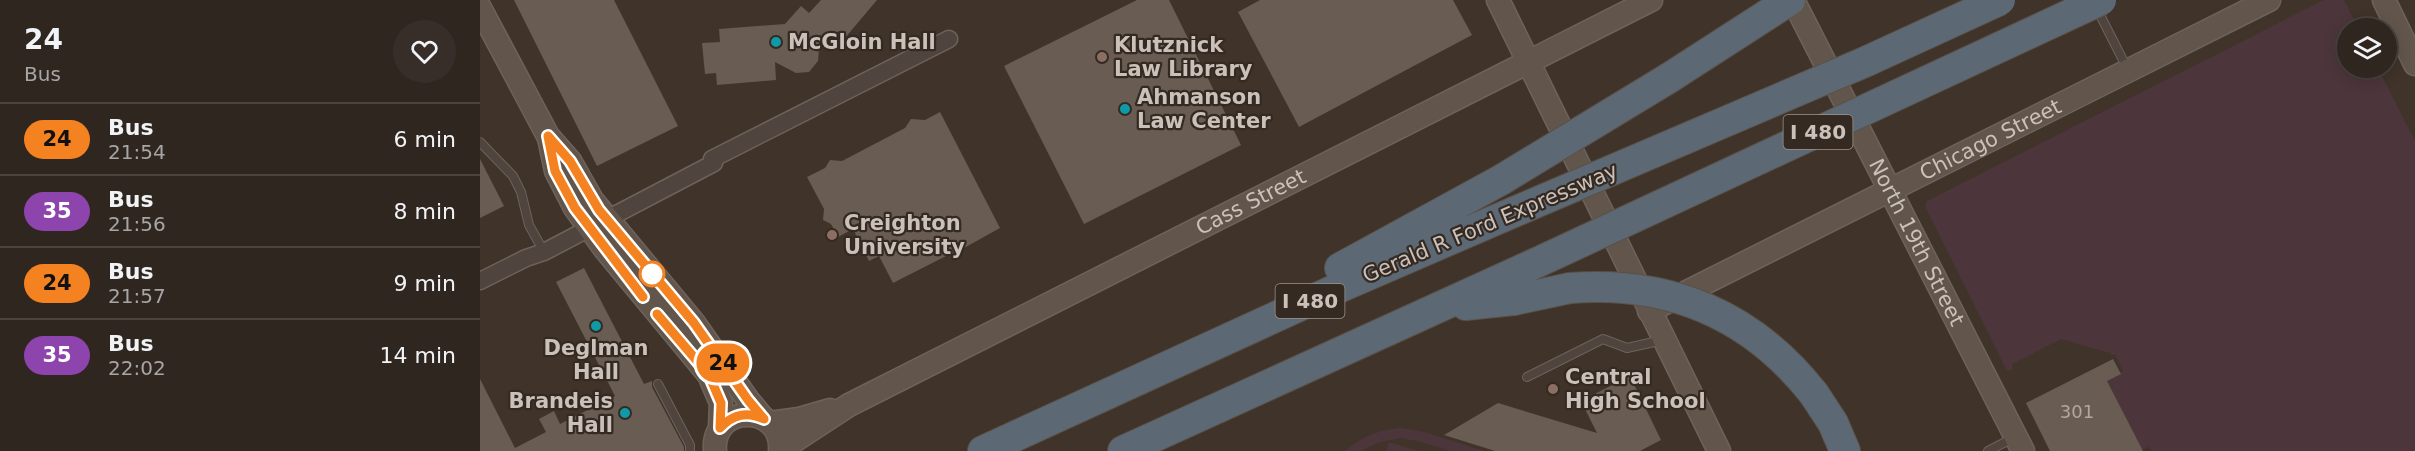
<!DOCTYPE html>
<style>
body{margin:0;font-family:"DejaVu Sans",sans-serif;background:#372e29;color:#f1f3f6;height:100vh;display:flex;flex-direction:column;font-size:22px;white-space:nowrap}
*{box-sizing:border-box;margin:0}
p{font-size:20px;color:#a7a5a5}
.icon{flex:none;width:33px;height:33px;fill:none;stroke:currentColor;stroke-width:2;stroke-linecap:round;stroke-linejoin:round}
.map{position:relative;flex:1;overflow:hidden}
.drawer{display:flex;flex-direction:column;background:#2f2620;width:480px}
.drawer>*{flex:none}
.badge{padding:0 12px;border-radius:20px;font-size:21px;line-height:39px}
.controls{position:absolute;left:1857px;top:18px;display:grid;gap:12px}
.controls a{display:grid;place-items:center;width:60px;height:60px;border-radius:50%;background:#2f2620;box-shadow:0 3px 15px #0003,0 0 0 2px #4a433e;font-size:30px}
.map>.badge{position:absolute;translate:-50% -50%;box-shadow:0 0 0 3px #fff}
.round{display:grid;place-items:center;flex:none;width:63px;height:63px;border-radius:32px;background:#372e29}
.overview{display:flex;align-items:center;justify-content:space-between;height:102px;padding:0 24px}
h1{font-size:28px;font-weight:600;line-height:45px}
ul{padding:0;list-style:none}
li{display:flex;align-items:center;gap:18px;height:72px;padding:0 24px;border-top:2px solid #4a433e}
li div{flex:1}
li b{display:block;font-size:22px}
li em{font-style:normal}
li .badge{min-width:66px;font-weight:700;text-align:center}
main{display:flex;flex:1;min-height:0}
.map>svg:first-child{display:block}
.green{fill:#4c363c}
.building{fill:#695c53}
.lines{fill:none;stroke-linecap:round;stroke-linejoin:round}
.lane-casing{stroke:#6d635b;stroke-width:10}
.street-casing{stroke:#6d635b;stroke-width:19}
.secondary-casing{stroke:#6d635b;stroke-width:25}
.highway-casing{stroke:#5a5048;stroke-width:32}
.lane{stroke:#4f453e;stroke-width:8}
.street{stroke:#4f453e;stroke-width:16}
.secondary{stroke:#62564c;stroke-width:22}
.highway{stroke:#5c6974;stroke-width:30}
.highway-bridge-casing{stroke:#5a5048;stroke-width:32;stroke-linecap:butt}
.highway-bridge{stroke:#5c6974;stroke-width:30}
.line-casing{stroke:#fff;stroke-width:14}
.line{stroke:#f58220;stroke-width:9}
.culture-dot{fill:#0f9aa8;stroke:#352a22;stroke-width:2}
.education-dot{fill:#8d6e63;stroke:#352a22;stroke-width:2}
.stop-dot{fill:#fff;stroke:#f58220;stroke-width:3}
.labels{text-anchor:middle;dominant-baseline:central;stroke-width:4.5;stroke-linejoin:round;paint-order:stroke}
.number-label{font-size:18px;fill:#b2a8a0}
.shield{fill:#352a22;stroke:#9d948c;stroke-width:1.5}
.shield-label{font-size:20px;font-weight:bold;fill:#cac1ba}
.poi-label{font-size:21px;font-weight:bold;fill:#cac1ba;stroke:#352a22;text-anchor:start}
.street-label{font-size:21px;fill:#cac1ba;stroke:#352a22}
</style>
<main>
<section class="drawer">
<div class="overview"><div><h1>24</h1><p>Bus</p></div><a class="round"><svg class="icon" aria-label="heart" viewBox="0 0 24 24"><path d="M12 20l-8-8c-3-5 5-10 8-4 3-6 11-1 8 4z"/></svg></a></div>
<ul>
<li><span class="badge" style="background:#f58220;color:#111">24</span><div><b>Bus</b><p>21:54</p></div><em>6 min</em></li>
<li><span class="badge" style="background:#8e44ad;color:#fff">35</span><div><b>Bus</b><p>21:56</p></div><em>8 min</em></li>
<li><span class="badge" style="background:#f58220;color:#111">24</span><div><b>Bus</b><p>21:57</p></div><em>9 min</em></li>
<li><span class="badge" style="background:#8e44ad;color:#fff">35</span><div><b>Bus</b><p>22:02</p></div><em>14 min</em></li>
</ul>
</section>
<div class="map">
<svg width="1935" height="451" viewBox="0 0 1935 451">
<rect width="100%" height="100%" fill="#3f332a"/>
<g class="green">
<path d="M 1844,0 L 1864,0 L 1878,28 L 1868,28 L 1868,68 L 1898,68 L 1935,141 L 1935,451 L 1672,451 L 1669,447 L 1662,450 L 1627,381 L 1643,371 L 1635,354 L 1631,356 L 1630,353 L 1581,339 L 1532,364 L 1533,369 L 1527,371 L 1445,206 L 1447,201 Z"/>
<path d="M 921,428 L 945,432 L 1004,451 L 970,451 L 942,442 L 921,438 L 900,442 L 881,451 L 865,451 C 882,436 899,430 921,428 Z"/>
<path d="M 909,442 L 938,451 L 906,451 Z"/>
</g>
<g class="building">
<path d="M 34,0 L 134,0 L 198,126 L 117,166 Z"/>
<path d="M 341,0 L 397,0 L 354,51 L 340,38 L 338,61 L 329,72 L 316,73 L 295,62 L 296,80 L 237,85 L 236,73 L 225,74 L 222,43 L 240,42 L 239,29 L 305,24 L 321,6 L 329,13 Z"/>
<path d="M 657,0 L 689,0 L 761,145 L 604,224 L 524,66 Z"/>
<path d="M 780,0 L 973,0 L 992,35 L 819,127 L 758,12 Z"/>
<path d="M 460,112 L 520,228 L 484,248 L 480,255 L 470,254 L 413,283 L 399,256 L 389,261 L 373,229 L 358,237 L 351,224 L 343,220 L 344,209 L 327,177 L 345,168 L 350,160 L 362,161 L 425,128 L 431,119 L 445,120 Z"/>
<path d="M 0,159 L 24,206 L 0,218 Z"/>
<path d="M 104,268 L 164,384 L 172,381 L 172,387 L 204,447 L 204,451 L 0,451 L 0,379 L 35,448 L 66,432 L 59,419 L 74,411 L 80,424 L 135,396 L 76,282 Z"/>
<path d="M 1633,359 L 1641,374 L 1627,381 L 1663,451 L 1570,451 L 1546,403 Z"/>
<path d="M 1150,376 L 1181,440 L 1160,451 L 1015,451 L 964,435 L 1018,403 L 1117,433 L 1101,401 Z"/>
</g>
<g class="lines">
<g class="lane-casing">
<g id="lane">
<path d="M 1616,7 L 1648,70"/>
<path d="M 0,142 L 33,176 L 41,192 L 49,225 L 64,252"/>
<path d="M 1047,377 L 1123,339 L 1147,348 L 1183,340"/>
<path d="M 178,384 L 210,445 L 210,451"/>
<path d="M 1508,451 L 1535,437"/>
</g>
</g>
<g class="street-casing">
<path id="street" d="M 0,281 L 46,258 L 64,252 L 234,163 L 232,159 L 469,39"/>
</g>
<g class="secondary-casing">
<g id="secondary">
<path d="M 1018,0 L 1239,451"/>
<path id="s1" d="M 1313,0 L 1543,451"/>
<path d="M 1904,0 L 1935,64"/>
<path d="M 0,8 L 68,136 L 90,161 L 112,200 L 214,323 L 268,400 L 284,419"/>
<path d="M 69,138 L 76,171 L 95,208 L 124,248 L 229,375 L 241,403 L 240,428"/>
<path id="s2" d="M 1169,311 L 1789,0"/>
<path d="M 290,423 L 319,419 L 350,410"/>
<path d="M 235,451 C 231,403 304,403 300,451"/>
<path id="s3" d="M 304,451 L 314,441 L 369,405 L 1171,0"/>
</g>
</g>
<g class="highway-casing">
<g id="highway">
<path d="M 1189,78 L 1310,0"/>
<path d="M 860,268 L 1021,180"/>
<path d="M 986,305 L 1034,300 L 1090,288"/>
<path d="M 1334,394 L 1353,423 L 1365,451"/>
<path d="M 503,451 L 863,286 L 1034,212"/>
<path d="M 643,451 L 1054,264"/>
</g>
</g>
<use href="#lane" class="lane"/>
<use href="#street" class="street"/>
<use href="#secondary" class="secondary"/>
<use href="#highway" class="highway"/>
<g class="highway-bridge-casing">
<g id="highway-bridge">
<path d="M 1021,180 L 1189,78"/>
<path d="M 1034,212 L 1385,62 L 1520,0"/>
<path d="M 1054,264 L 1621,0"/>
<path d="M 1090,288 C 1190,280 1273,316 1334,394"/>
</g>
</g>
<use href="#highway-bridge" class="highway-bridge"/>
</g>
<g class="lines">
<g class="line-casing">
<path id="line" d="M 163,297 L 95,208 L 75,171 L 68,136 L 90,161 L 119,210 L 214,323 L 268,400 L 284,419 C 267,411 253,414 240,428 L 241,403 L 229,375 L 177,314"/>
</g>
<use href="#line" class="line"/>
</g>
<g class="culture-dot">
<circle cx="296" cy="42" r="6"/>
<circle cx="645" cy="109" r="6"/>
<circle cx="116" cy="326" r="6"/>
<circle cx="145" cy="413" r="6"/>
</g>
<g class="education-dot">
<circle cx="622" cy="57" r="6"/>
<circle cx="352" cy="235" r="6"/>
<circle cx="1073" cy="389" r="6"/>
</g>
<circle class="stop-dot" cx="172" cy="274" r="12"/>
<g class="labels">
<g class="number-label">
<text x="1597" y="411">301</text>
</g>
<g class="shield">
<rect x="1303.5" y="115" width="69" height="34" rx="4.5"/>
<rect x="795.5" y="284" width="69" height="34" rx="4.5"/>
</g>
<g class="shield-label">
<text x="1338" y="132">I 480</text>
<text x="830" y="301">I 480</text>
</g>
<g class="poi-label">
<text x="308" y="42">McGloin Hall</text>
<text x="634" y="45">Klutznick<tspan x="634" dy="24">Law Library</tspan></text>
<text x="657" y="97">Ahmanson<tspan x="657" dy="24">Law Center</tspan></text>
<text x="364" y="223">Creighton<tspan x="364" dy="24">University</tspan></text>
<text x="116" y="348" text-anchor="middle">Deglman<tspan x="116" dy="24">Hall</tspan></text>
<text x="1085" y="377">Central<tspan x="1085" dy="24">High School</tspan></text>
<text x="133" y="401" text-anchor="end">Brandeis<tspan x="133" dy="24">Hall</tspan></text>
</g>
<g class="street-label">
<text stroke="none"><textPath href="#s2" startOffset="382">Chicago Street</textPath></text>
<text stroke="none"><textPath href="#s3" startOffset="530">Cass Street</textPath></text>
<text transform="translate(1010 223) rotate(-23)">Gerald R Ford Expressway</text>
<text stroke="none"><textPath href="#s1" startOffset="272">North 19th Street</textPath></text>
</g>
</g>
</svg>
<div class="controls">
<a><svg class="icon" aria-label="layers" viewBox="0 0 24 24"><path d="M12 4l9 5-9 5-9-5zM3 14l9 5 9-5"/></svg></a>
</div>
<b class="badge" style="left:243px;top:363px;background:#f58220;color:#111">24</b>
</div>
</main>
